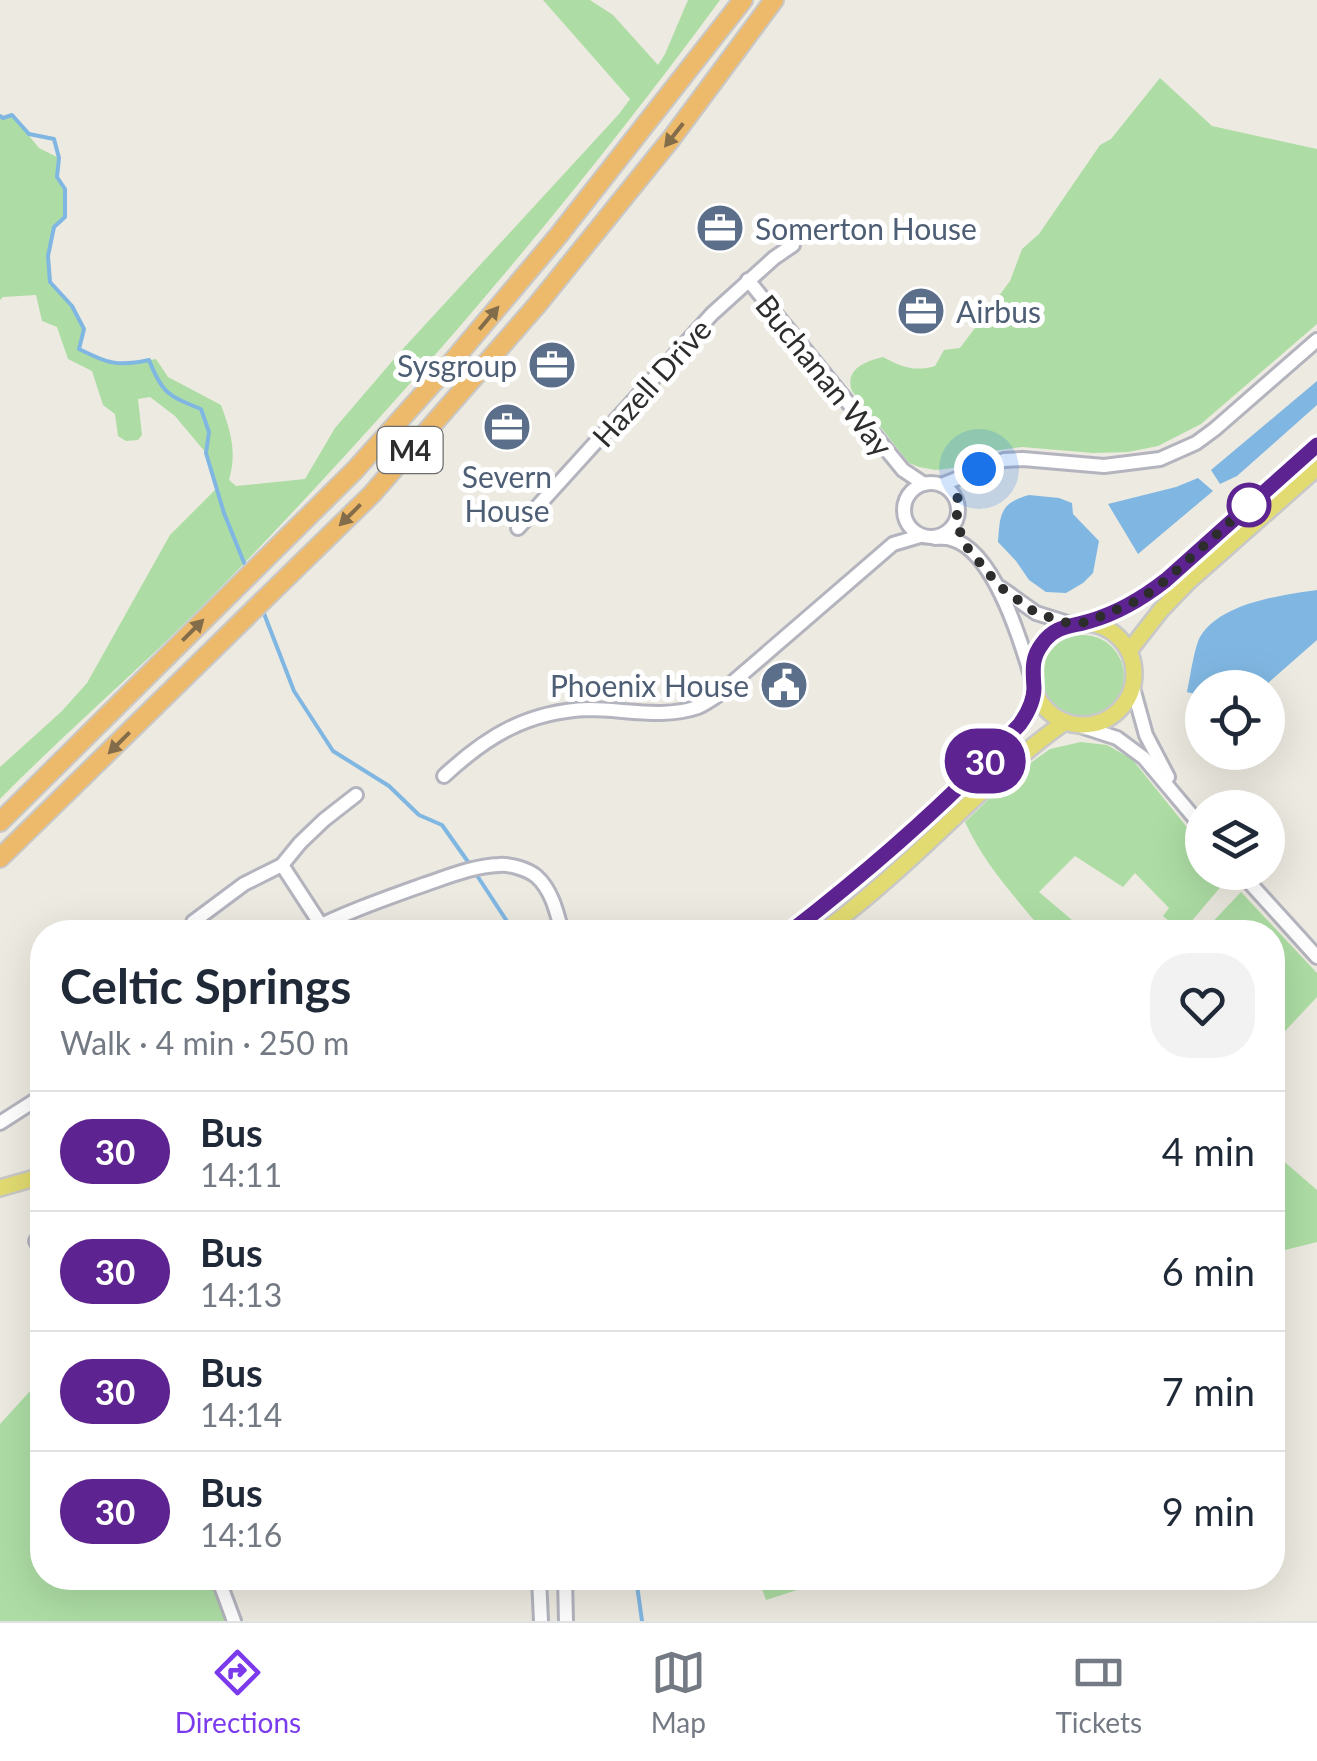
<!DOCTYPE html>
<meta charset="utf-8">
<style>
body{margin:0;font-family:Lato,sans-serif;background:#f2f2f3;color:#1f2937;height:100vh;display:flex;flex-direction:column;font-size:38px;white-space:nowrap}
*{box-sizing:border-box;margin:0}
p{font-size:32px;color:#747a83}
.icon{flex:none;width:55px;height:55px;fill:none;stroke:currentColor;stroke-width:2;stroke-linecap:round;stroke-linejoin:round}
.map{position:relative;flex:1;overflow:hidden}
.side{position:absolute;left:30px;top:920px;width:1255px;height:670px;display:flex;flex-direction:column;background:#fff;border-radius:40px;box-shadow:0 10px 40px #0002}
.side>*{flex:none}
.badge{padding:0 20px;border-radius:32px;font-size:35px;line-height:65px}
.buttons{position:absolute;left:1185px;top:670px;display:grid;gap:20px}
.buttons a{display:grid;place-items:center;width:100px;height:100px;border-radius:50%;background:#fff;box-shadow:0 10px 40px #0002;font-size:50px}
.you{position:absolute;width:50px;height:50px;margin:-25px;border:8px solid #fff;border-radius:50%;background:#1a73e8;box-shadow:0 0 0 15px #1a73e833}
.map>.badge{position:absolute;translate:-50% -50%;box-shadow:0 0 0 5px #fff}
.round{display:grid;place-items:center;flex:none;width:105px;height:105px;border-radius:40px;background:#f2f2f3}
.overview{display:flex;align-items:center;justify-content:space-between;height:170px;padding:0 30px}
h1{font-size:48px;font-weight:700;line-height:75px}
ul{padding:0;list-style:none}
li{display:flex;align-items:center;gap:30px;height:120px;padding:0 30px;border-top:2px solid #e0e1e3}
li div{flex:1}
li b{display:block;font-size:38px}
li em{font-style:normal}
li .badge{min-width:110px;font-weight:700;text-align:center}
.dock{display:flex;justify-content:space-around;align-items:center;height:140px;border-top:2px solid #e0e1e3;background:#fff;font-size:28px;color:#747a83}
.dock a{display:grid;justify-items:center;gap:5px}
.dock .active{color:#7c3aed}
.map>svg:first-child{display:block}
.green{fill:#addda4}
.water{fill:#80b7e2}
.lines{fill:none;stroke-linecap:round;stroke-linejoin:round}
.stream{stroke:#80b7e2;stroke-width:4}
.minor-casing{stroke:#b4b4bf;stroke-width:18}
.major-casing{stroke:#c8c8c8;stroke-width:20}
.highway-casing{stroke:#c8c8c8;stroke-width:22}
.minor{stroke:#fff;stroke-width:12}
.major{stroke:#e2db71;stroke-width:15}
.highway{stroke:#edba6c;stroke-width:18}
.oneway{fill:#836c49}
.line-casing{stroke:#fff;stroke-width:22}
.line{stroke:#5d2491;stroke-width:15}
.walk{stroke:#2d2d2d;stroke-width:10;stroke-dasharray:0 18}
.stop-dot{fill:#fff;stroke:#5d2491;stroke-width:5}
.labels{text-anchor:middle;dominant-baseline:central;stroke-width:10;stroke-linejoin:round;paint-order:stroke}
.shield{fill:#fff;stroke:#6c6c6c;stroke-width:2.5}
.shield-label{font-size:28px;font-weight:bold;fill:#2d2d2d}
.service-label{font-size:30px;fill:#4e5e75;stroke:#fff;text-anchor:start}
.street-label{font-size:30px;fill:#2d2d2d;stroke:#fff}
</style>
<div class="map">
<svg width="1317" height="1621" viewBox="0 0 1317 1621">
<rect width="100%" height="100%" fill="#edeae1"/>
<g class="green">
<path d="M 543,0 L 590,0 L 613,15 L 658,65 L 665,54 L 688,0 L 720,0 C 570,204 405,397 230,578 C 156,655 75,723 0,799 L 0,767 L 62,711 L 87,683 L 170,535 L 216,489 L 206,453 L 175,416 L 150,397 L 138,399 L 142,435 L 138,440 L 126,441 L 118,436 L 115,414 L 103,405 L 92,371 L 68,359 L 57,327 L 42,321 L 36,295 L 3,297 L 0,300 L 0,116 L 3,118 L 12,115 L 39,148 L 59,158 L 57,177 L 65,189 L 65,217 L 54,227 L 48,256 L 50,282 L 72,306 L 84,329 L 79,349 C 113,366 119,366 156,359 L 168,377 L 221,405 C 231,432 237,452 229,480 L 236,486 L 305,479 L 335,428 L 400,352 L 619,114 L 630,99 Z"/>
<path d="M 1160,78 L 1212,126 L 1317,149 L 1317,324 L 1201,424 L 1158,446 L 1128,452 L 1093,453 L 1022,447 L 985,452 L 953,468 L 936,470 L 919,467 L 909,463 L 852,391 C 844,369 866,361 883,357 C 901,367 915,372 935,366 L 944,350 L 960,348 L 1010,281 L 1022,249 L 1039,234 L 1100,145 L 1111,139 Z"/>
<circle cx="1083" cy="676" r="41"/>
<path d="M 1081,742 L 1107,745 L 1132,759 L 1202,846 L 1202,872 L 1225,873 L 1229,877 L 1190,923 L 1177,928 L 1163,916 L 1169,908 L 1135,873 L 1123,887 L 1075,856 L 1039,892 L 1086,932 L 1044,932 C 1015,897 984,864 965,822 L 1015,774 L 1050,749 Z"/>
<path d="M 1241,892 L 1317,973 L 1317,997 L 1273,1044 L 1272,932 L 1203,932 Z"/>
<path d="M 1273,1152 L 1317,1190 L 1317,1242 L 1273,1253 Z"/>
<path d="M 42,1378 L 42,1578 L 211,1578 L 226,1621 L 0,1621 L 0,1424 Z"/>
<path d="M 758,1578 L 834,1578 L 766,1600 Z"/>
</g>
<g class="water">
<path d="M 1317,381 L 1317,405 L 1237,476 L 1220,484 L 1211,470 Z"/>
<path d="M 1198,478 L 1213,491 L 1138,554 L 1108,504 L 1176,487 Z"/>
<path d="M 1029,495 L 1059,498 L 1072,503 L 1073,514 L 1099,541 L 1093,573 L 1083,583 L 1066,593 L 1046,592 L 1029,580 L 1016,561 L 998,542 C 1000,514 1000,503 1029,495 Z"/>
<path d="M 1317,590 L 1317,640 L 1267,684 L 1260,687 L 1202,688 L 1202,696 L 1187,692 C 1190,679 1194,648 1200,637 C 1220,603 1282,595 1317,590 Z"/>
</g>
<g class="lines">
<g class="stream">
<path d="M 0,116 L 3,118 L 12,115 L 29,134 L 54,139 L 59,158 L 57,177 L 65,189 L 65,217 L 54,227 L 48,256 L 50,282 L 72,306 L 84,329 L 79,349 C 107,363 117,367 149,360 C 162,393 168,396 201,409 L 209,432 L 206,453 L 224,513 L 247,570"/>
<path d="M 263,611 L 294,691 L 333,751 L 389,786 L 419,815 L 442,825 L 471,866"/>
<path d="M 476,874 L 514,932"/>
<path d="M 636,1578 L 642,1621"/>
</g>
<g class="minor-casing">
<g id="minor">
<path d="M 748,280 L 903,470 L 924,484"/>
<circle cx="931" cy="510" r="27"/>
<path d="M 941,485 L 1004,460 L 1023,459 L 1104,466 L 1160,459 L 1196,443 L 1215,429 L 1317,340"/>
<path d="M 518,528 L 712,314 L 774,258 L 793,245"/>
<path d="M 935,538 C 940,538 946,537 951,539 C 994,550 1021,641 1032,679"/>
<path d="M 1001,588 L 1036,613 L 1071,624"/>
<path d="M 1133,688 L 1146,735 L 1168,777"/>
<path d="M 1077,725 L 1117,738 L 1144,758 L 1202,827"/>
<path d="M 444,776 C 487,736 528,711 589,709 C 624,709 664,719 698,707 C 705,704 712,699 718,695 L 893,544 L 920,536"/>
<path d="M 282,865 L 321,925"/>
<path d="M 1240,872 L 1317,957"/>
<path d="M 193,922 L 244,884 L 282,865 L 300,843 L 324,820 L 356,795"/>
<path d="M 307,932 C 344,913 384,899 423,885 C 447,877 473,866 499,865 C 510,864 527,869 536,876 C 552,890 557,913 562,932"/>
<path d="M 0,1123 L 42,1096"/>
<path d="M 36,1241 L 42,1252"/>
<path d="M 218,1578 L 234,1621"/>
<path d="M 539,1578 L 541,1621"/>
<path d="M 565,1578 L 566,1621"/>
</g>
</g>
<g class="major-casing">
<g id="major">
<path d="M 1088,623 L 1141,599 L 1166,580 L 1317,445"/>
<circle cx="1083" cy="674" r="51"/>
<path d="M 1129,651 L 1161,610 L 1188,582 L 1317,468"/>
<path d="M 790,932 L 847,888 L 931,814 L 1001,746 L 1029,710 L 1034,690"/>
<path d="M 823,932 C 871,896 915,855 958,814 C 993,781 1026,749 1065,722"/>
<path d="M 0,1188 L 42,1176"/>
</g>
</g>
<g class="highway-casing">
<g id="highway">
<path d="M 0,822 L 355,470 L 451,363 L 558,236 L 743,0"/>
<path d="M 0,858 L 372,494 L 537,305 L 671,139 L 774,0"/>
</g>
</g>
<use href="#minor" class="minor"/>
<use href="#major" class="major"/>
<use href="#highway" class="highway"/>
</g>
<defs><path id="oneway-solid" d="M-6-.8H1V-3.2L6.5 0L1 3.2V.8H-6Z" transform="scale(2.5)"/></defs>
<g class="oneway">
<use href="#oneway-solid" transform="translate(674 135) rotate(128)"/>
<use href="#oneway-solid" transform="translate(489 318) rotate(-50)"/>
<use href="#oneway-solid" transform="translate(350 515) rotate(135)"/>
<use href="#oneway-solid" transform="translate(193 630) rotate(-45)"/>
<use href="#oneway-solid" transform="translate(119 743) rotate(135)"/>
</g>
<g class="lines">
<g class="line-casing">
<path id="line" d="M 790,932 C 871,869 950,801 1020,724 C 1027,714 1034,702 1034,688 C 1033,671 1031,658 1042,644 C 1055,625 1071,627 1090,621 C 1118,613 1143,598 1166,580 L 1317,445"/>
</g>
<use href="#line" class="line"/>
<path class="walk" d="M 979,469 L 956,500 L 958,507 L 956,522 L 966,546 L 999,586 L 1036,613 L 1071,624 L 1088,622 L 1141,599 L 1166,580 L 1249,505"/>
</g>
<defs>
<g id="office-disc" transform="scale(2.5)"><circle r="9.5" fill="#5c6f8a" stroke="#fff"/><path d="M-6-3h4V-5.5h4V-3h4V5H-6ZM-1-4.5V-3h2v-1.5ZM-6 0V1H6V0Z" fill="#fff"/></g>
<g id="civic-disc" transform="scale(2.5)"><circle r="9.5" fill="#5c6f8a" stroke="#fff"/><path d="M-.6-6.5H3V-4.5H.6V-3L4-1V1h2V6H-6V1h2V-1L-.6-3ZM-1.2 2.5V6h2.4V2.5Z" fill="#fff"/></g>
</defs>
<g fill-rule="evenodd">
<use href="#office-disc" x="720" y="228"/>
<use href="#office-disc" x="921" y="311"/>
<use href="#office-disc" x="552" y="365"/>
<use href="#office-disc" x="507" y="427"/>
<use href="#civic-disc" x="784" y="685"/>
</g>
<circle class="stop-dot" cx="1249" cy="505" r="20"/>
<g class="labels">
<rect class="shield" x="377.5" y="427" width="65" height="46" rx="8"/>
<g class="shield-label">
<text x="410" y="450">M4</text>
</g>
<g class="service-label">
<text x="755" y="228">Somerton House</text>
<text x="956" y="311">Airbus</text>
<text x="517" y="365" text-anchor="end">Sysgroup</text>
<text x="507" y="476" text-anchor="middle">Severn<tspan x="507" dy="34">House</tspan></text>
<text x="749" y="685" text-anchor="end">Phoenix House</text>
</g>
<g class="street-label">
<text transform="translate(825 375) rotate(51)">Buchanan Way</text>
<text transform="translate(651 382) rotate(-48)">Hazell Drive</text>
</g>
</g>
</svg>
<div class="buttons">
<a><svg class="icon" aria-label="locate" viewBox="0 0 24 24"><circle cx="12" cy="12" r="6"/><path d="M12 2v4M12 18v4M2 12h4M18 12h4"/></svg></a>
<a><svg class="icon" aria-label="layers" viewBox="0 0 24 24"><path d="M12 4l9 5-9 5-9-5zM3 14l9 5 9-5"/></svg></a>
</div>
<div class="you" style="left:979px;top:469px"></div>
<b class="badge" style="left:985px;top:761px;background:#5d2491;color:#fff">30</b>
<section class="side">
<div class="overview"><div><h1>Celtic Springs</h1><p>Walk · 4 min · 250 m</p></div><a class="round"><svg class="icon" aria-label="heart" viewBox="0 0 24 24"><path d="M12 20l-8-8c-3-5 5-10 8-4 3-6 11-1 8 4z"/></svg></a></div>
<ul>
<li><span class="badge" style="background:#5d2491;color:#fff">30</span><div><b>Bus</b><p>14:11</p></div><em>4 min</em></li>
<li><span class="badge" style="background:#5d2491;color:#fff">30</span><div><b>Bus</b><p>14:13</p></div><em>6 min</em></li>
<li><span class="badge" style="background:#5d2491;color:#fff">30</span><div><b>Bus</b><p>14:14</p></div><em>7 min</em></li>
<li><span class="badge" style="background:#5d2491;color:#fff">30</span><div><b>Bus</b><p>14:16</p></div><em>9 min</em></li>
</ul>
</section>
</div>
<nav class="dock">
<a class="active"><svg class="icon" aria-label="directions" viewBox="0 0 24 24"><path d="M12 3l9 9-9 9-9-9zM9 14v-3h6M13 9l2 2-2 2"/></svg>Directions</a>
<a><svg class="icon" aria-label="map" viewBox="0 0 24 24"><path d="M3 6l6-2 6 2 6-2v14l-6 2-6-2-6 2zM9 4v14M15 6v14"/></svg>Map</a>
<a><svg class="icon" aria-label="tickets" viewBox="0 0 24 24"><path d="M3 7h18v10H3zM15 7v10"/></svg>Tickets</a>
</nav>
